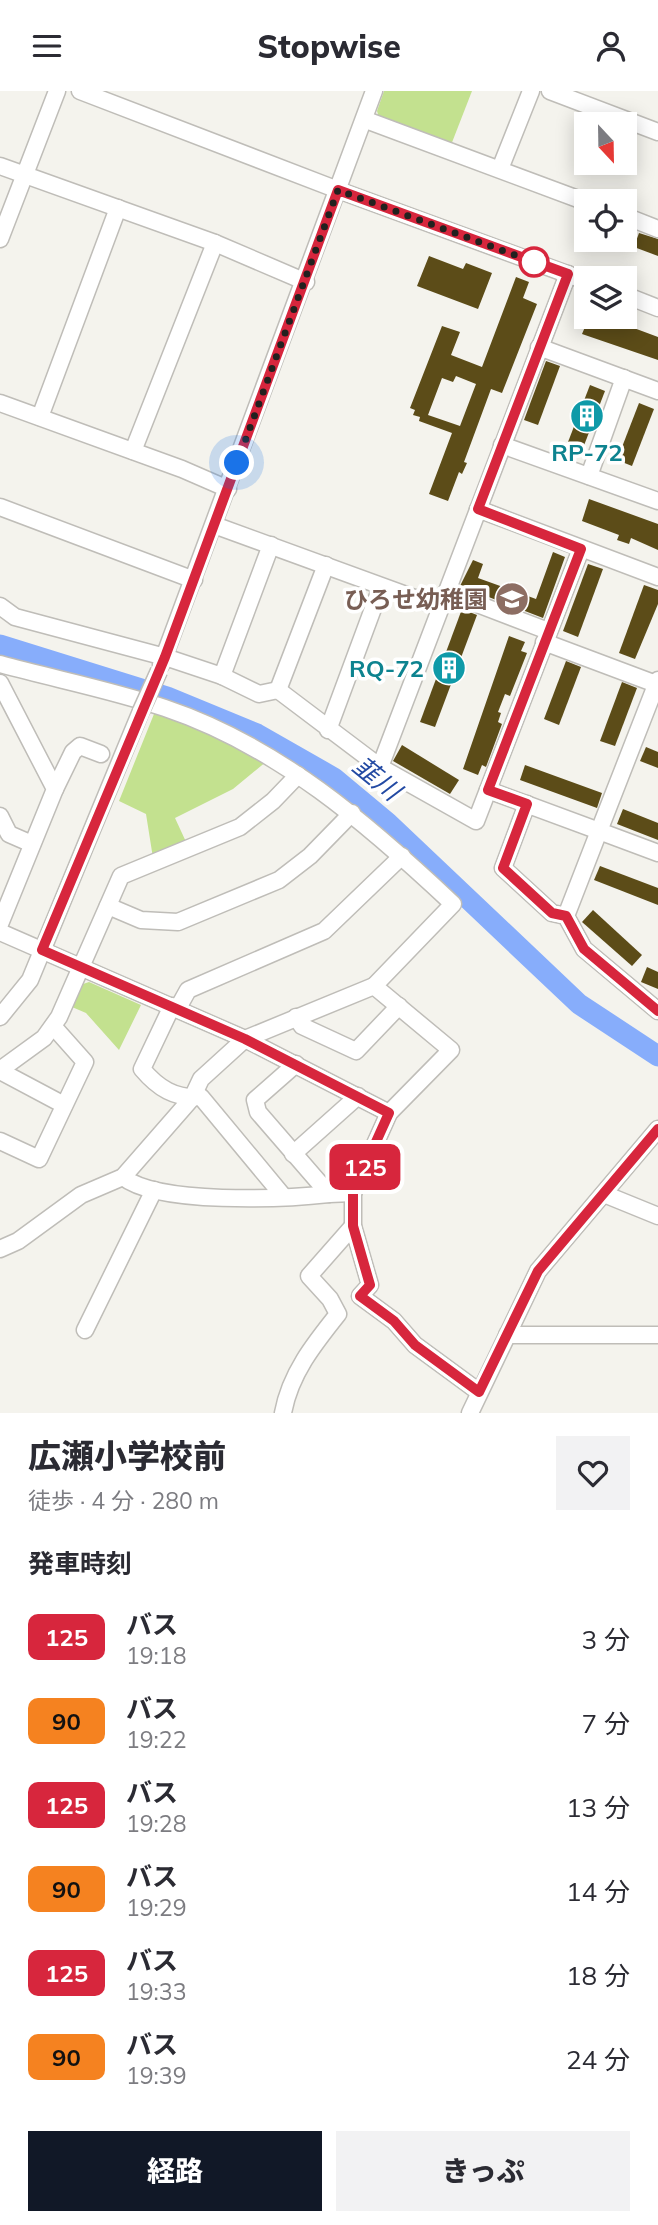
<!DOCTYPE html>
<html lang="ja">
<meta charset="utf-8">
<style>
body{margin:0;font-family:Mulish,"Noto Sans JP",sans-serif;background:#f2f2f3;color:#2b2b33;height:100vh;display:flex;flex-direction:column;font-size:26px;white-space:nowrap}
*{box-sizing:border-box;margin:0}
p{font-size:23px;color:#7c7c81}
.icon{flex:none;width:38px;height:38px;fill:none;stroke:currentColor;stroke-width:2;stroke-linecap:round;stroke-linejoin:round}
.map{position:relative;height:1322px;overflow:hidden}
.sheet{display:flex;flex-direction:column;background:#fff;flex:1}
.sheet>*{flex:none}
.badge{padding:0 14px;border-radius:10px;font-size:24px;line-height:46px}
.needle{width:46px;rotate:158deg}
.tools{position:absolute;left:574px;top:21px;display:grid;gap:14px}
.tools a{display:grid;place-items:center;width:63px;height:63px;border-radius:0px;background:#fff;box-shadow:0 4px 18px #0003;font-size:35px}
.you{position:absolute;width:35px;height:35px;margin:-18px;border:5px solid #fff;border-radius:50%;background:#1a73e8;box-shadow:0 0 0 10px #1a73e833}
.map>.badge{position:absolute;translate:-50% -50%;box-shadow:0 0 0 4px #fff}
h2{padding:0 28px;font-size:26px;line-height:63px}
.round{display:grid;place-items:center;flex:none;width:74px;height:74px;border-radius:0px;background:#f2f2f3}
.overview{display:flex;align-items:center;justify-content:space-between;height:119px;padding:0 28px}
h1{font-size:33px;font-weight:800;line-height:52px}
.action{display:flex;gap:14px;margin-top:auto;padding:14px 28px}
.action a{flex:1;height:80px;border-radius:0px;background:#111827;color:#fff;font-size:28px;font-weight:800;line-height:80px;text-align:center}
.action a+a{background:#f2f2f3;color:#2b2b33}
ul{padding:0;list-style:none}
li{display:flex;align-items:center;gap:21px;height:84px;padding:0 28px}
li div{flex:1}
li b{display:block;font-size:26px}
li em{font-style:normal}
li .badge{min-width:77px;font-weight:700;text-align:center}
header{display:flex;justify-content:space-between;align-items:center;height:91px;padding:0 28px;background:#fff;font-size:32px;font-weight:800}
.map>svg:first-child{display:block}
.green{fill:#c3e18f}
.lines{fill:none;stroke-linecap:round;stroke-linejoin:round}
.river{stroke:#87adfb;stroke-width:21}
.building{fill:#5c4c18;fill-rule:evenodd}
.minor-casing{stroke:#bfbdb8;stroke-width:19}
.minor{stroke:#fff;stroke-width:16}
.minor-bridge-casing{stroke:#bfbdb8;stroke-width:19;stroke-linecap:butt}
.minor-bridge{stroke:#fff;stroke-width:16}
.line-casing{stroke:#fff;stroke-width:16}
.line{stroke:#d7263d;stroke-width:10}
.walk{stroke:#22211f;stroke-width:7;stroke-dasharray:0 12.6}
.stop-dot{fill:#fff;stroke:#d7263d;stroke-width:3.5}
.labels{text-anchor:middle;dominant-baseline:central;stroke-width:7;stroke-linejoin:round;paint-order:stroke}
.culture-label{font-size:24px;font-weight:bold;fill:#0d838f;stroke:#fff}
.education-label{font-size:24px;font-weight:bold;fill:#785e54;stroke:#fff;text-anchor:end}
.water-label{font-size:26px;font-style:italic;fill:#234aa3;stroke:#fff}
</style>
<header><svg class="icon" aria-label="menu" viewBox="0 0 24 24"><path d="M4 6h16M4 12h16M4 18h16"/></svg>Stopwise<svg class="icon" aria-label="person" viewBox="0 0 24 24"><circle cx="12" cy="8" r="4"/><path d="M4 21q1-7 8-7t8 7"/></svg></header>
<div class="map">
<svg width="658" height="1322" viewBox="0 0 658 1322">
<rect width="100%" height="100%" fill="#f4f3ed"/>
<g class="green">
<path d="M 384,0 L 472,0 L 451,54 L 379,27 L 377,20 Z"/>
<path d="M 156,618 L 169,621 L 267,670 L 233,698 L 175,727 L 187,753 L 153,767 L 146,723 L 119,710 Z"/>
<path d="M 89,891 L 141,914 L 119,959 L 86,922 L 72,916 L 83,893 Z"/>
</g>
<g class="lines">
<path class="river" d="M 0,554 L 167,606 L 257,643 L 334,687 L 388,732 L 579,913 L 658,965"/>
</g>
<g class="building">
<path d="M 639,142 L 658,148 L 658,165 L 634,156 Z"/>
<path d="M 429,165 L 463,178 L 466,172 L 492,182 L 478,218 L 417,195 Z"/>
<path d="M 516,186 L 529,191 L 523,207 L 537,213 L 502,302 L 491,298 L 464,371 L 467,372 L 462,383 L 459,381 L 448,410 L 429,403 L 452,342 L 419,330 L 420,326 L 413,324 L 415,319 L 410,317 L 442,235 L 460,241 L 451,264 L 482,276 ZM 456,285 L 476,293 L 460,335 L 428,324 L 442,287 L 453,291 Z"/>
<path d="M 607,227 L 658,246 L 658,269 L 582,243 L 588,229 L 604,235 Z"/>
<path d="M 546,270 L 560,275 L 538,334 L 524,329 Z"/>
<path d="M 590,294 L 605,300 L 583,357 L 568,351 Z"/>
<path d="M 639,312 L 654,318 L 632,375 L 617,369 Z"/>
<path d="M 589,408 L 658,433 L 658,459 L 631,447 L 629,453 L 617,449 L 619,444 L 582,430 Z"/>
<path d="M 553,461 L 565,466 L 543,527 L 460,495 L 473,469 L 483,473 L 478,487 L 536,508 Z"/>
<path d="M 588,473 L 603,478 L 578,546 L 563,540 Z"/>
<path d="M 644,494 L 658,499 L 658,513 L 635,568 L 619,562 Z"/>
<path d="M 462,518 L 477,524 L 435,636 L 420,631 Z"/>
<path d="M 509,545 L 525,551 L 521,560 L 527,562 L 510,605 L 505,603 L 498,621 L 501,622 L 498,631 L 502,633 L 486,676 L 482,674 L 478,684 L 463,678 Z"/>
<path d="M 566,570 L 581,576 L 559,634 L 544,628 Z"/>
<path d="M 622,591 L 637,597 L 615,655 L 600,650 Z"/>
<path d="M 402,654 L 459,689 L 450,703 L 393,670 Z"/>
<path d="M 646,656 L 658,661 L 658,677 L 640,670 Z"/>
<path d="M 525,674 L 602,702 L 597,717 L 520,689 Z"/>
<path d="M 623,718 L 658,732 L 658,749 L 617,733 Z"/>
<path d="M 600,775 L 658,797 L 658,814 L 594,789 Z"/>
<path d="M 593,819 L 642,864 L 632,875 L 582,831 Z"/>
<path d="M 647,876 L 658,881 L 658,898 L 641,891 Z"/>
</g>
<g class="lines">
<g class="minor-casing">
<g id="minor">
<path d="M 80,0 L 338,99 L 586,190"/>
<path d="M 550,0 L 658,41"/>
<path d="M 366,29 L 586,111"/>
<path d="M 0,75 L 215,152 L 306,191"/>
<path d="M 500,78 L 531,0"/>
<path d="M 625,125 L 658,138"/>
<path d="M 0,148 L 57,0"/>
<path d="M 625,204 L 658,217"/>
<path d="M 539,256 L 658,300"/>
<path d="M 0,312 L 182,378 L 228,398"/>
<path d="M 40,326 L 118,117"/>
<path d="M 502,354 L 658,410"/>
<path d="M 133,360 L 215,152"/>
<path d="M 589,385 L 624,287"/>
<path d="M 0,416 L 194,489"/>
<path d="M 478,418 L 658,486"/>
<path d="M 214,434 L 439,516"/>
<path d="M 581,458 L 488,699 L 599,740 L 566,825 L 584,858 L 658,920"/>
<path d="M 446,501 L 548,540"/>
<path d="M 0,515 L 15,526 L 165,566 L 222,585 L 259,603 L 278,599 L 380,676 L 568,183"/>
<path d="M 544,551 L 656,593"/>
<path d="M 0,573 C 55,588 112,599 165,617 C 278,655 368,733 453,813 L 374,895 L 451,959 L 389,1022 L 245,948 L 0,841"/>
<path d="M 161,574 L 374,0"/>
<path d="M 222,585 L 271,454"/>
<path d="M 658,589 L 599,740 L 658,762"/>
<path d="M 0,592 L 55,698 L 0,833"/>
<path d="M 278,599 L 326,474"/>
<path d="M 328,639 L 381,496"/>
<path d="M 380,676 L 476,730 L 488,699"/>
<path d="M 55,698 L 73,661 L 80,655 L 101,663"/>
<path d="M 527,713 L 503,777 L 552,822 L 566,825"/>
<path d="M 0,725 L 9,743 L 32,753"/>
<path d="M 108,815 L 141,829 L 178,831 L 279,789 L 310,765 L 352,722"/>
<path d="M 172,915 L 142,978 C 158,997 175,1008 201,1006 L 284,1106"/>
<path d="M 178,917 L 188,899 L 324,840 L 402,765"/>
<path d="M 0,926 L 30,889 L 141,620"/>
<path d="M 296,926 L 302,935 L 356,960 L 399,915"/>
<path d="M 296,973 L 255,1009 L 258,1021 L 329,1103 L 353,1102 L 389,1022"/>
<path d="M 0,979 L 44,947 L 59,926 L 121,785 L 240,736 L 273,710 L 298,684"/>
<path d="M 0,980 L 64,1014"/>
<path d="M 0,1050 L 39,1068 L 85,971 L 53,935"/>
<path d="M 293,1063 L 358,1005"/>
<path d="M 123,1086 C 158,1114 284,1108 329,1103"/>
<path d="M 353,1102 L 353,1135 L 370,1194 L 360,1205 L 394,1230 L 415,1254 L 479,1301"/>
<path d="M 604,1103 L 658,1125"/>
<path d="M 0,1158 L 18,1150 L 81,1104 L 123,1086 L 192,1007 L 201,988 L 245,948 L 374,895"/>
<path d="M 85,1239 L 154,1099"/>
<path d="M 507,1244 L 658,1244"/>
<path d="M 283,1322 C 290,1283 314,1253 338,1223 L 330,1208 L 309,1185 L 353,1135"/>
<path d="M 470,1322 L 538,1180 L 658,1038"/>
</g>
</g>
<use href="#minor" class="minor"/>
<g class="minor-bridge-casing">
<path id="minor-bridge" d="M 141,620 L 159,580"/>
</g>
<use href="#minor-bridge" class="minor-bridge"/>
</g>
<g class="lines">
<g class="line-casing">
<path id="line" d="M 658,920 L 584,858 L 566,825 L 552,822 L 503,777 L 527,713 L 488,699 L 581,458 L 478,418 L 568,183 L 338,99 L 165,566 L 42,859 L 245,948 L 389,1022 L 353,1102 L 353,1135 L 370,1194 L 360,1205 L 394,1230 L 415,1254 L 479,1301 L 538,1180 L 658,1038"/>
</g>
<use href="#line" class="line"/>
<path class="walk" d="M 237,372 L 338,99 L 534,171"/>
</g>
<defs>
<g id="building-disc" transform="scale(1.75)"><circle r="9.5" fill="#0f9aa8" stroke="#fff"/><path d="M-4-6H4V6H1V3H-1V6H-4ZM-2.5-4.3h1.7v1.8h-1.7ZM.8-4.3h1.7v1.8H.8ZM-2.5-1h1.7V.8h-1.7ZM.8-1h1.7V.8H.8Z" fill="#fff"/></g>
<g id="school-disc" transform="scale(1.75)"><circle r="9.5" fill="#8d6e63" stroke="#fff"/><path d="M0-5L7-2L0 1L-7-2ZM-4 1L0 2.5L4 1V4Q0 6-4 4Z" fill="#fff"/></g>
</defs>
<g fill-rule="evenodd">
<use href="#building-disc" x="587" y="325"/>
<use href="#school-disc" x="512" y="508"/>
<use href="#building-disc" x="449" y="577"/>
</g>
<circle class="stop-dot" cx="534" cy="171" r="14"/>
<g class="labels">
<g class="culture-label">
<text x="587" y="361">RP-72</text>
<text x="424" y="577" text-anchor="end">RQ-72</text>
</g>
<g class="education-label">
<text x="488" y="508">ひろせ幼稚園</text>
</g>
<g class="water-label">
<text transform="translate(377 687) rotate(39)">韮川</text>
</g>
</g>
</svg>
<div class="tools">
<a><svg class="needle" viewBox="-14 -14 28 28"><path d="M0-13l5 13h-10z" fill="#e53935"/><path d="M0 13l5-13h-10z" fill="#7c7c81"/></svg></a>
<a><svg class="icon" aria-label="locate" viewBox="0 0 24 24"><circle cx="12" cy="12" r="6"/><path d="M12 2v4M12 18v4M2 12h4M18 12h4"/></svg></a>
<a><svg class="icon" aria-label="layers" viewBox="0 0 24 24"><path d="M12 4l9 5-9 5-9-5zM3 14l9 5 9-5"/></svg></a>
</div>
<div class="you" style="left:237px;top:372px"></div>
<b class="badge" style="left:365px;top:1076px;background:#d7263d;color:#fff">125</b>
</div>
<section class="sheet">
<div class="overview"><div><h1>広瀬小学校前</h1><p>徒歩 · 4 分 · 280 m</p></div><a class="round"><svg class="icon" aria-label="heart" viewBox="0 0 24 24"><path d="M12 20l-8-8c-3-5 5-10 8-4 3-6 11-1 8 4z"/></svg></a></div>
<h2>発車時刻</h2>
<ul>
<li><span class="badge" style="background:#d7263d;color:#fff">125</span><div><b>バス</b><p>19:18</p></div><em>3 分</em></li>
<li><span class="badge" style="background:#f58220;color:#111">90</span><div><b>バス</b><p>19:22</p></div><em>7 分</em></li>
<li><span class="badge" style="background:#d7263d;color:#fff">125</span><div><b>バス</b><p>19:28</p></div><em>13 分</em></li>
<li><span class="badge" style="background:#f58220;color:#111">90</span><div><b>バス</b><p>19:29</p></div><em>14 分</em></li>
<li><span class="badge" style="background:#d7263d;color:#fff">125</span><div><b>バス</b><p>19:33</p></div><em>18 分</em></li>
<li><span class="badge" style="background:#f58220;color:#111">90</span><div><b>バス</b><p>19:39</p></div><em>24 分</em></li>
</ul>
<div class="action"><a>経路</a><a>きっぷ</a></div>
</section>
